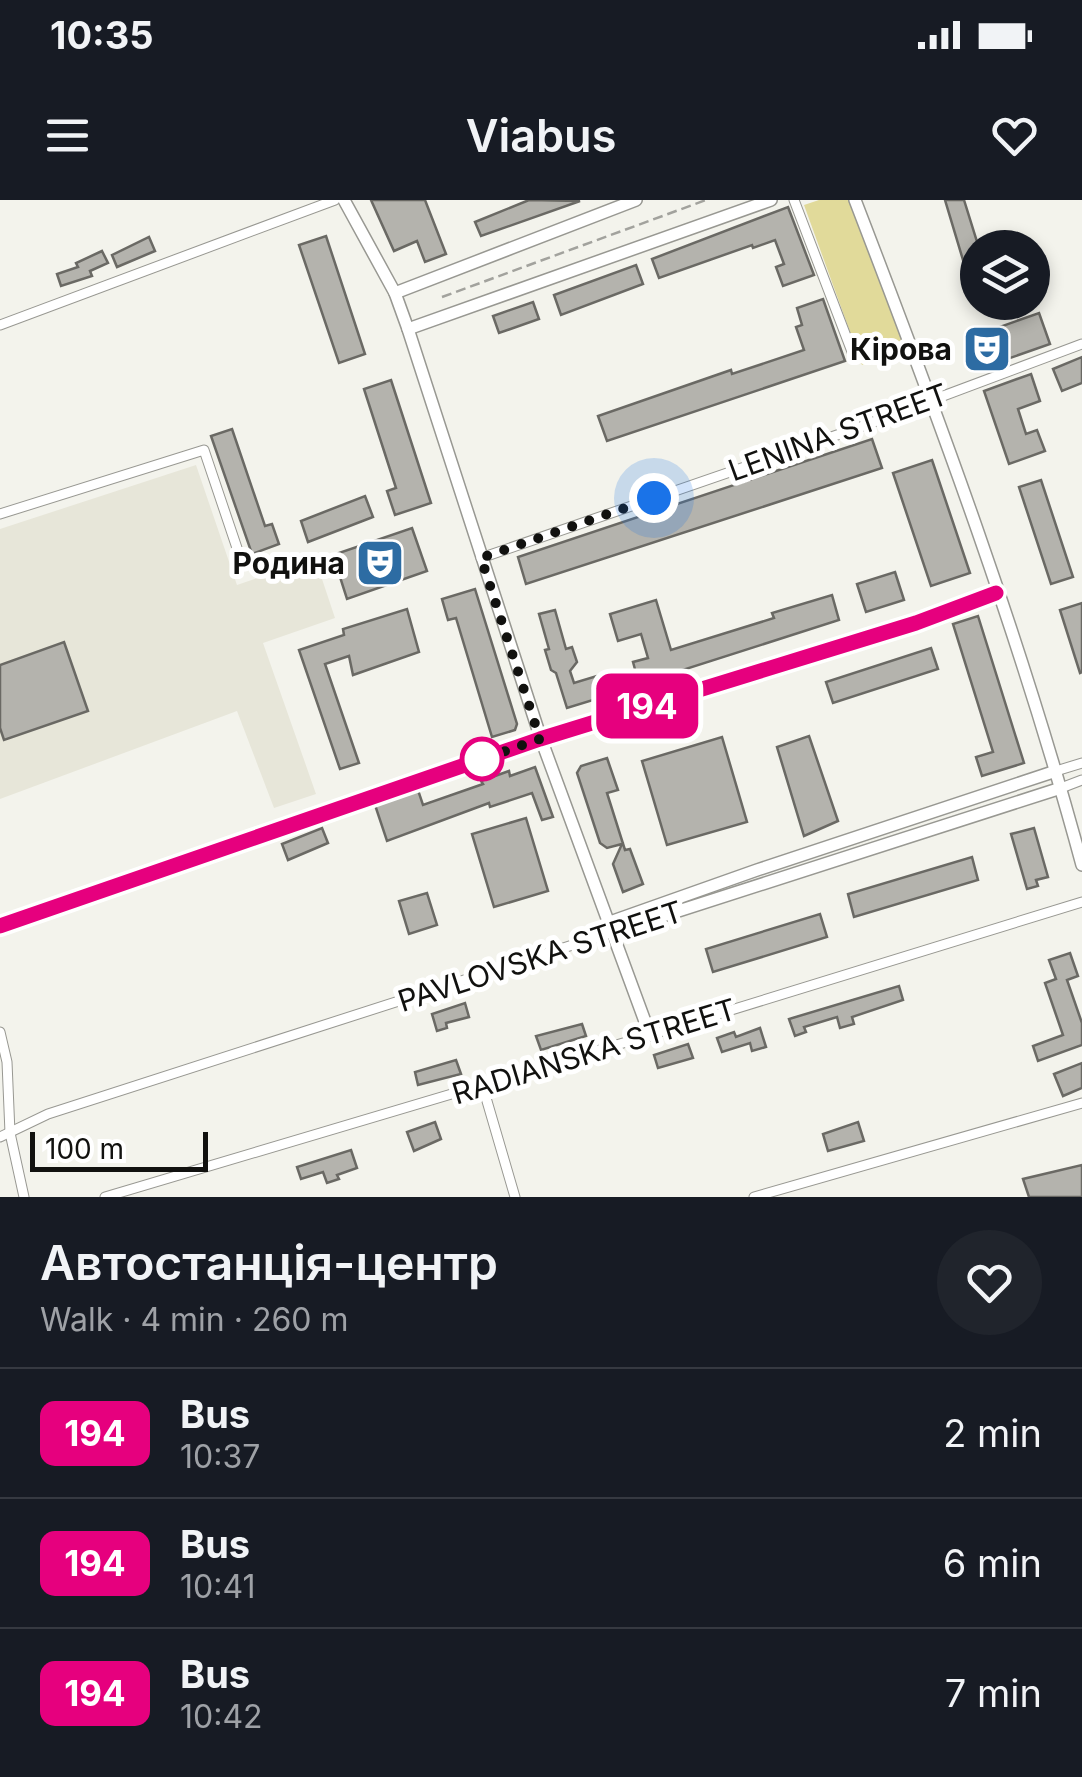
<!DOCTYPE html>
<meta charset="utf-8">
<style>
body{margin:0;font-family:Inter,sans-serif;background:#20242c;color:#f1f3f6;height:100vh;display:flex;flex-direction:column;font-size:38px;white-space:nowrap}
*{box-sizing:border-box;margin:0}
p{font-size:32px;color:#9ea1a6}
.icon{flex:none;width:55px;height:55px;fill:none;stroke:currentColor;stroke-width:2;stroke-linecap:round;stroke-linejoin:round}
.map{position:relative;height:997px;overflow:hidden}
.panel{display:flex;flex-direction:column;background:#171b24;flex:1}
.panel>*{flex:none}
.badge{padding:0 20px;border-radius:15px;font-size:35px;line-height:65px}
.tools{position:absolute;left:960px;top:30px;display:grid;gap:20px}
.tools a{display:grid;place-items:center;width:90px;height:90px;border-radius:50%;background:#171b24;box-shadow:0 5px 15px #0003;font-size:50px}
.scale{position:absolute;left:30px;bottom:25px;width:178px;box-sizing:border-box;padding-left:10px;border:5px solid #11110f;border-top:0;font-size:28px;line-height:35px;white-space:nowrap;color:#11110f;-webkit-text-stroke:8px #fff;paint-order:stroke}
.you{position:absolute;width:50px;height:50px;margin:-25px;border:8px solid #fff;border-radius:50%;background:#1a73e8;box-shadow:0 0 0 15px #1a73e833}
.map>.badge{position:absolute;translate:-50% -50%;box-shadow:0 0 0 5px #fff}
.round{display:grid;place-items:center;flex:none;width:105px;height:105px;border-radius:52px;background:#20242c}
.overview{display:flex;align-items:center;justify-content:space-between;height:170px;padding:0 40px}
h1{font-size:48px;font-weight:600;line-height:75px}
ul{padding:0;list-style:none}
li{display:flex;align-items:center;gap:30px;height:130px;padding:0 40px;border-top:2px solid #363941}
li div{flex:1}
li b{display:block;font-size:38px}
li em{font-style:normal}
li .badge{min-width:110px;font-weight:700;text-align:center}
.status{display:flex;justify-content:space-between;align-items:center;height:70px;padding:0 50px;background:#171b24;direction:ltr}
.status svg{height:28px;fill:currentColor}
header{display:flex;justify-content:space-between;align-items:center;height:130px;padding:0 40px;background:#171b24;font-size:45px;font-weight:600}
.map>svg:first-child{display:block}
.built{fill:#e7e6d9}
.green{fill:#e1da9a}
.building{fill:#b4b3ad;stroke:#6a6964;stroke-width:2.5}
.lines{fill:none;stroke-linecap:round;stroke-linejoin:round}
.minor-casing{stroke:#989892;stroke-width:11}
.tertiary-casing{stroke:#989892;stroke-width:14}
.path{stroke:#a2a29d;stroke-width:2.5;stroke-dasharray:10 5;stroke-linecap:butt}
.minor{stroke:#fff;stroke-width:9}
.tertiary{stroke:#fff;stroke-width:11}
.line-casing{stroke:#fff;stroke-width:22}
.line{stroke:#e6007e;stroke-width:15}
.walk{stroke:#11110f;stroke-width:10;stroke-dasharray:0 18}
.stop-dot{fill:#fff;stroke:#e6007e;stroke-width:5}
.labels{text-anchor:middle;dominant-baseline:central;stroke-width:10;stroke-linejoin:round;paint-order:stroke}
.poi-label{font-size:30px;font-weight:bold;fill:#11110f;stroke:#fff;text-anchor:end}
.street-label{font-size:30px;fill:#11110f;stroke:#fff}
</style>
<div class="status"><b>10:35</b><svg viewBox="0 0 49 12"><path d="M0 12V9h3v3zM5 12V6h3v6zM10 12V3h3v9zM15 12V0h3v12zM26 1h20v11H26zM47 4h2v5h-2z"/></svg></div>
<header><svg class="icon" aria-label="menu" viewBox="0 0 24 24"><path d="M4 6h16M4 12h16M4 18h16"/></svg>Viabus<svg class="icon" aria-label="heart" viewBox="0 0 24 24"><path d="M12 20l-8-8c-3-5 5-10 8-4 3-6 11-1 8 4z"/></svg></header>
<div class="map">
<svg width="1082" height="997" viewBox="0 0 1082 997">
<rect width="100%" height="100%" fill="#f3f3ec"/>
<path class="built" d="M 196,265 L 237,385 L 315,358 L 335,418 L 263,443 L 316,594 L 274,608 L 237,511 L 0,599 L 0,329 Z"/>
<path class="green" d="M 819,0 L 851,0 L 905,149 L 862,165 L 804,5 Z"/>
<g class="building">
<path d="M 371,0 L 425,0 L 446,54 L 425,62 L 417,41 L 394,51 Z"/>
<path d="M 529,0 L 580,1 L 481,36 L 475,22 Z"/>
<path d="M 945,0 L 964,0 L 978,45 L 978,77 L 969,80 Z"/>
<path d="M 788,7 L 814,75 L 783,86 L 776,67 L 784,64 L 775,40 L 753,48 L 752,45 L 659,78 L 652,59 Z"/>
<path d="M 326,36 L 365,154 L 339,163 L 299,45 Z"/>
<path d="M 149,37 L 155,51 L 117,67 L 112,55 Z"/>
<path d="M 102,51 L 108,63 L 90,71 L 92,76 L 61,86 L 57,74 L 78,67 L 76,63 Z"/>
<path d="M 636,65 L 643,84 L 561,115 L 554,95 Z"/>
<path d="M 823,99 L 845,161 L 607,241 L 598,216 L 731,170 L 732,174 L 804,150 L 796,127 L 802,125 L 797,108 Z"/>
<path d="M 533,102 L 539,119 L 499,133 L 493,116 Z"/>
<path d="M 1039,113 L 1050,144 L 990,165 L 980,134 Z"/>
<path d="M 1082,157 L 1082,183 L 1062,191 L 1053,169 Z"/>
<path d="M 1031,174 L 1040,201 L 1018,209 L 1026,234 L 1037,230 L 1045,251 L 1009,264 L 984,191 Z"/>
<path d="M 391,180 L 431,303 L 395,315 L 387,291 L 396,288 L 364,189 Z"/>
<path d="M 232,229 L 265,326 L 272,324 L 279,344 L 252,354 L 211,236 Z"/>
<path d="M 872,239 L 882,268 L 526,384 L 518,357 Z"/>
<path d="M 932,260 L 970,373 L 931,386 L 893,273 Z"/>
<path d="M 1041,280 L 1073,377 L 1051,384 L 1019,287 Z"/>
<path d="M 365,296 L 373,317 L 308,342 L 301,321 Z"/>
<path d="M 412,328 L 427,371 L 347,399 L 333,355 Z"/>
<path d="M 895,372 L 904,400 L 866,412 L 857,384 Z"/>
<path d="M 475,389 L 517,524 L 515,530 L 492,537 L 456,418 L 448,420 L 442,399 Z"/>
<path d="M 832,395 L 839,420 L 639,484 L 633,462 L 648,458 L 641,434 L 618,441 L 610,414 L 656,400 L 671,450 L 774,418 L 772,413 Z"/>
<path d="M 1082,403 L 1082,472 L 1080,473 L 1060,410 Z"/>
<path d="M 407,409 L 419,452 L 353,475 L 349,456 L 325,464 L 359,563 L 340,569 L 299,450 L 344,435 L 343,429 Z"/>
<path d="M 555,410 L 566,449 L 572,447 L 577,462 L 570,471 L 574,483 L 610,472 L 616,493 L 567,508 L 556,473 L 551,470 L 545,450 L 549,449 L 539,414 Z"/>
<path d="M 978,416 L 1024,563 L 982,576 L 976,557 L 993,552 L 953,424 Z"/>
<path d="M 64,442 L 88,511 L 4,540 L 0,528 L 0,465 Z"/>
<path d="M 931,448 L 938,469 L 833,503 L 826,482 Z"/>
<path d="M 809,536 L 838,621 L 804,636 L 777,547 Z"/>
<path d="M 722,537 L 747,622 L 667,645 L 642,561 Z"/>
<path d="M 607,558 L 618,590 L 607,593 L 625,650 L 630,649 L 643,684 L 623,692 L 613,664 L 622,644 L 607,648 L 600,643 L 577,573 L 581,566 Z"/>
<path d="M 535,567 L 553,617 L 542,620 L 532,593 L 490,607 L 489,603 L 387,641 L 375,605 L 418,590 L 423,605 L 483,584 L 481,581 L 509,571 L 510,576 Z"/>
<path d="M 526,618 L 548,691 L 494,707 L 472,634 Z"/>
<path d="M 322,628 L 328,643 L 288,660 L 282,644 Z"/>
<path d="M 1034,628 L 1048,677 L 1036,680 L 1038,686 L 1027,689 L 1011,634 Z"/>
<path d="M 972,657 L 978,680 L 854,717 L 848,694 Z"/>
<path d="M 427,693 L 437,725 L 409,734 L 399,701 Z"/>
<path d="M 820,714 L 827,737 L 713,772 L 706,749 Z"/>
<path d="M 1070,753 L 1078,776 L 1067,780 L 1082,823 L 1082,845 L 1038,861 L 1033,846 L 1063,835 L 1045,783 L 1056,779 L 1049,760 Z"/>
<path d="M 899,786 L 903,800 L 852,817 L 854,824 L 840,828 L 837,817 L 804,827 L 806,832 L 795,836 L 789,819 Z"/>
<path d="M 465,803 L 469,817 L 446,823 L 447,828 L 437,831 L 432,814 Z"/>
<path d="M 582,824 L 586,836 L 541,850 L 536,836 Z"/>
<path d="M 760,828 L 766,847 L 752,851 L 750,843 L 722,852 L 717,838 L 734,832 L 736,837 Z"/>
<path d="M 688,844 L 693,858 L 658,868 L 654,855 Z"/>
<path d="M 456,860 L 461,874 L 418,885 L 415,872 Z"/>
<path d="M 1082,863 L 1082,888 L 1063,896 L 1054,874 Z"/>
<path d="M 435,922 L 441,939 L 414,951 L 407,932 Z"/>
<path d="M 858,922 L 864,941 L 828,951 L 823,934 Z"/>
<path d="M 351,950 L 357,968 L 337,975 L 339,979 L 327,983 L 323,972 L 301,979 L 297,967 Z"/>
<path d="M 1082,965 L 1082,997 L 1029,997 L 1023,979 Z"/>
</g>
<g class="lines">
<g class="minor-casing">
<g id="minor">
<path d="M 794,0 L 854,157"/>
<path d="M 0,125 L 335,0"/>
<path d="M 0,314 L 204,250 L 237,348"/>
<path d="M 481,358 L 863,226 L 1082,144"/>
<path d="M 1056,571 L 1082,563"/>
<path d="M 1061,588 L 1082,580"/>
<path d="M 0,725 L 541,539 L 916,423 L 997,393"/>
<path d="M 0,832 L 7,862 L 10,933 L 24,997"/>
<path d="M 482,884 L 515,997"/>
<path d="M 0,937 L 48,914 L 613,732"/>
<path d="M 105,997 L 650,835 L 1082,702"/>
<path d="M 754,997 L 1082,903"/>
</g>
</g>
<g class="tertiary-casing">
<g id="tertiary">
<path d="M 344,0 L 395,93 L 408,129 L 541,539 L 650,835"/>
<path d="M 855,0 C 939,218 1021,439 1082,665"/>
<path d="M 395,93 L 636,0"/>
<path d="M 408,129 L 771,0"/>
<path d="M 610,722 L 757,670 L 1056,571"/>
<path d="M 613,732 L 1061,588"/>
</g>
</g>
<path class="path" d="M 442,97 L 706,0"/>
<use href="#minor" class="minor"/>
<use href="#tertiary" class="tertiary"/>
</g>
<g class="lines">
<g class="line-casing">
<path id="line" d="M 0,726 L 540,539 L 916,423 L 996,393"/>
</g>
<use href="#line" class="line"/>
<path class="walk" d="M 482,559 L 468,564 L 540,539 L 481,358 L 654,298"/>
</g>
<defs>
<g id="theatre-square" transform="scale(2.5)"><rect x="-9" y="-9" width="18" height="18" rx="4" fill="#2d6ca3" stroke="#fff"/><path d="M-5-5.5Q0-4 5-5.5V0Q5 5 0 6Q-5 5-5 0ZM-3.3-2.5H-1v1.5H-3.3ZM1-2.5H3.3v1.5H1ZM-2.8 1Q0 5.5 2.8 1Z" fill="#fff"/></g>
</defs>
<g fill-rule="evenodd">
<use href="#theatre-square" x="987" y="149"/>
<use href="#theatre-square" x="380" y="363"/>
</g>
<circle class="stop-dot" cx="482" cy="559" r="20"/>
<g class="labels">
<g class="poi-label">
<text x="952" y="149">Кірова</text>
<text x="345" y="363">Родина</text>
</g>
<g class="street-label">
<text transform="translate(838 232) rotate(-20)">LENINA STREET</text>
<text transform="translate(540 756) rotate(-18)">PAVLOVSKA STREET</text>
<text transform="translate(594 851) rotate(-17)">RADIANSKA STREET</text>
</g>
</g>
</svg>
<div class="tools">
<a><svg class="icon" aria-label="layers" viewBox="0 0 24 24"><path d="M12 4l9 5-9 5-9-5zM3 14l9 5 9-5"/></svg></a>
</div>
<div class="scale">100 m</div>
<div class="you" style="left:654px;top:298px"></div>
<b class="badge" style="left:647px;top:506px;background:#e6007e;color:#fff">194</b>
</div>
<section class="panel">
<div class="overview"><div><h1>Автостанція-центр</h1><p>Walk · 4 min · 260 m</p></div><a class="round"><svg class="icon" aria-label="heart" viewBox="0 0 24 24"><path d="M12 20l-8-8c-3-5 5-10 8-4 3-6 11-1 8 4z"/></svg></a></div>
<ul>
<li><span class="badge" style="background:#e6007e;color:#fff">194</span><div><b>Bus</b><p>10:37</p></div><em>2 min</em></li>
<li><span class="badge" style="background:#e6007e;color:#fff">194</span><div><b>Bus</b><p>10:41</p></div><em>6 min</em></li>
<li><span class="badge" style="background:#e6007e;color:#fff">194</span><div><b>Bus</b><p>10:42</p></div><em>7 min</em></li>
</ul>
</section>
